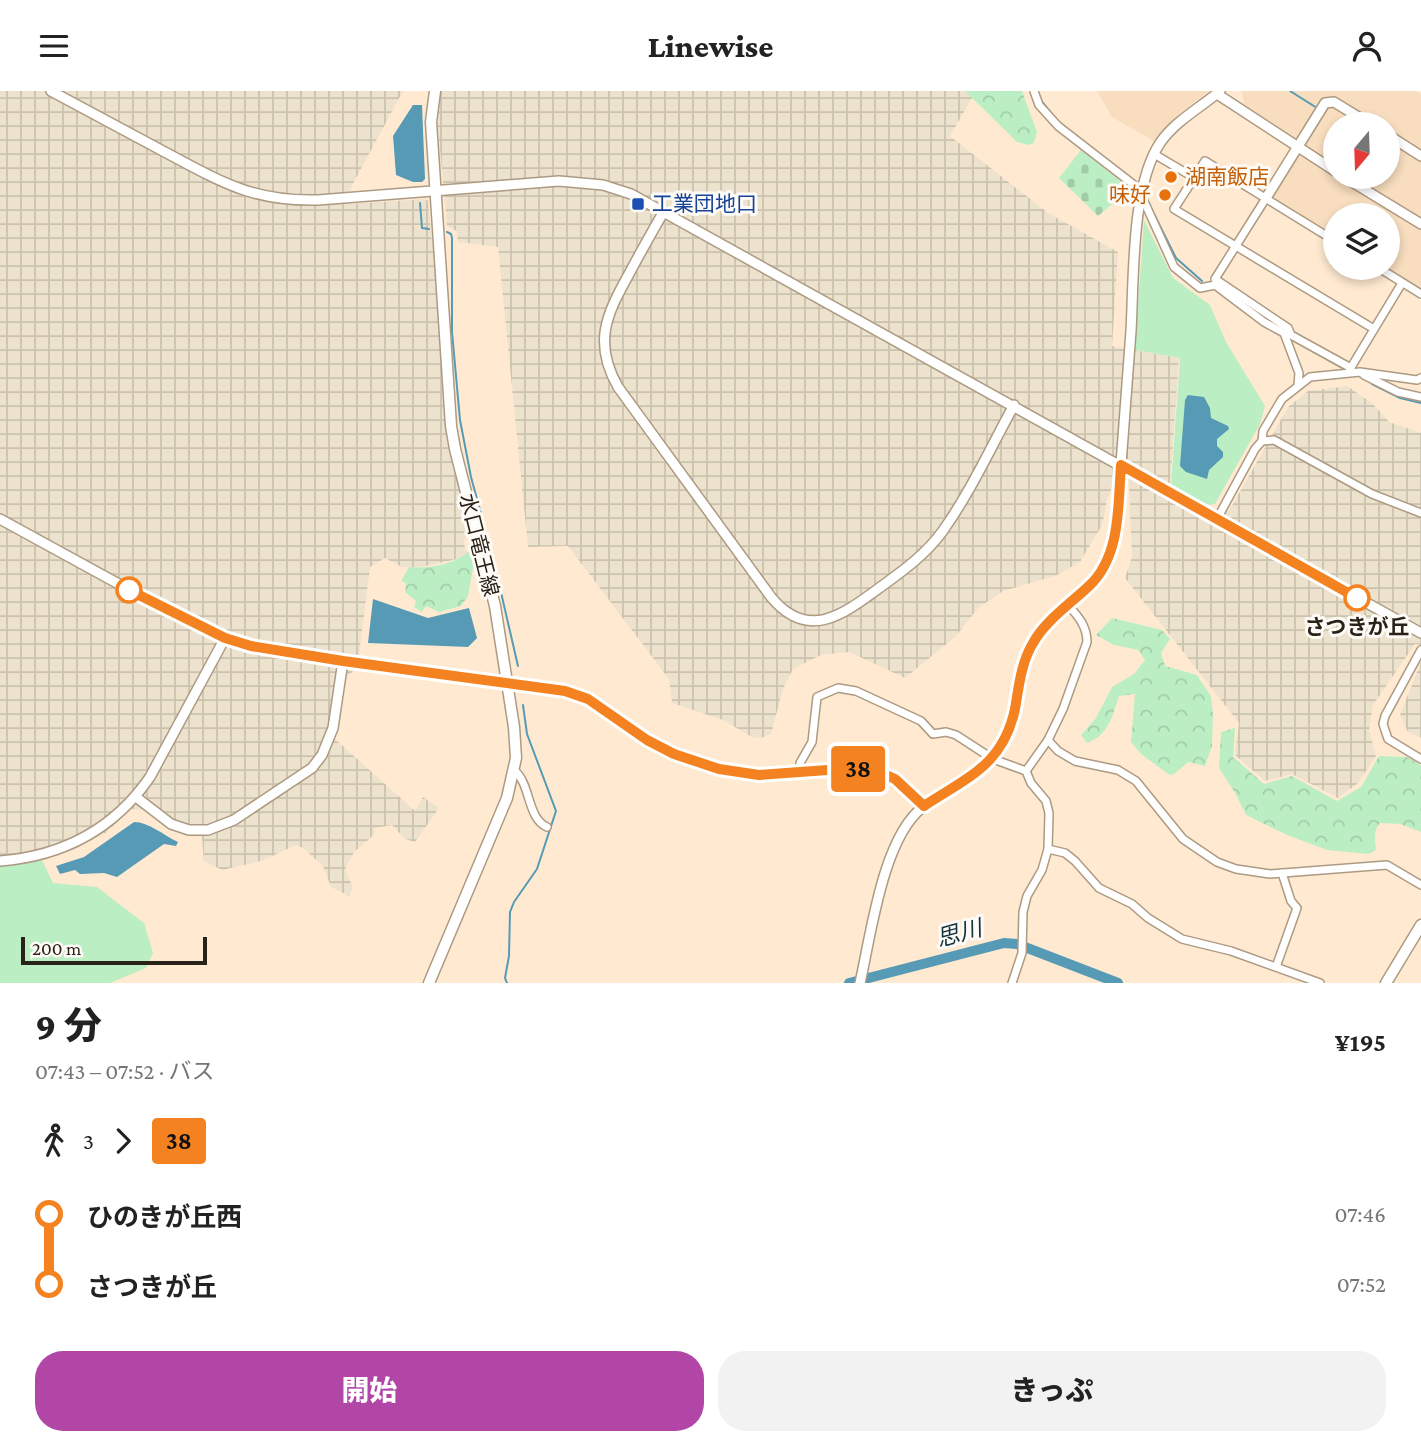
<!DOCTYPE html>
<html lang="ja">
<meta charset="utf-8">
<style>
body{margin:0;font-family:"Crimson Pro","Noto Sans JP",serif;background:#f2f2f2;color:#222;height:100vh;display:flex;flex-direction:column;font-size:26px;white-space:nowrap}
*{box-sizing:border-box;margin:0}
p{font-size:23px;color:#767676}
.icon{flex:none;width:38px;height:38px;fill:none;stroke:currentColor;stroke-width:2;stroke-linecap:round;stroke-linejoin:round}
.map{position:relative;height:892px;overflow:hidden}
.side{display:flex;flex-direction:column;background:#fff;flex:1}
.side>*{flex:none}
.badge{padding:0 14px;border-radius:5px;font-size:24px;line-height:46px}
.needle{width:46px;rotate:199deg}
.fabs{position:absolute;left:1323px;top:21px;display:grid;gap:14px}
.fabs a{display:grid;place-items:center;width:77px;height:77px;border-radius:50%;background:#fff;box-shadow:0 4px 10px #0003;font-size:35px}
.scale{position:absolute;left:21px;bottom:18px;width:186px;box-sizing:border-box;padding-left:7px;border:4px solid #292218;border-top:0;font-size:19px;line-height:24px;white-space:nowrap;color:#292218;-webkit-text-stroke:5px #fefaf5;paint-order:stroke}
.map>.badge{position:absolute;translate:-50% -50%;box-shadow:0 0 0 4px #fff}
.legs{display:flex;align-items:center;gap:10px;height:77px;padding:0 35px;font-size:23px}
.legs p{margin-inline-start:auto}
.overview{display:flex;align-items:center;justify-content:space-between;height:119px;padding:0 35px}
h1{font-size:38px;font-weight:800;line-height:52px}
.action{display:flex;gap:14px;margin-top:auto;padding:14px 35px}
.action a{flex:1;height:80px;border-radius:28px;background:#b146a7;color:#fff;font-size:28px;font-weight:800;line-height:80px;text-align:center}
.action a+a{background:#f2f2f2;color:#222}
ul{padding:0 35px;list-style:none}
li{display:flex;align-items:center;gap:24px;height:70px;font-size:26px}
li i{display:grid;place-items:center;width:10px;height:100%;margin:0 9px;background:currentColor}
li i::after{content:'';width:18px;height:18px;margin:-9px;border:5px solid;border-radius:50%;background:#fff}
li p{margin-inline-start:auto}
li:first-child i{background:linear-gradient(#0000 50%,currentColor 0)}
li:last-child i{background:linear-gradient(currentColor 50%,#0000 0)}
header{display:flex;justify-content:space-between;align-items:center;height:91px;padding:0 35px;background:#fff;font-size:32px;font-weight:800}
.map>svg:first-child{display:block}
.built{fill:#f8ddbe;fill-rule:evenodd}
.industrial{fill:url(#industrial-grid)}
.green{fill:#bceec4}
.forest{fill:url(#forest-crowns)}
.cemetery{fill:url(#cemetery-stones)}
.water{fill:#569ab5}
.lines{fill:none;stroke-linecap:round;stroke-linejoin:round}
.stream{stroke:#569ab5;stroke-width:2}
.river{stroke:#569ab5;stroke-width:10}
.minor-casing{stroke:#ad9a82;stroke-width:10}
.tertiary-casing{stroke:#ad9a82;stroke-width:12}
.secondary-casing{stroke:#ad9a82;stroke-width:13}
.minor{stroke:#fff;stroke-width:7}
.tertiary{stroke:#fff;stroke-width:9}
.secondary{stroke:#fff;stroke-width:10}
.line-1-casing{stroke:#fff;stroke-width:16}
.line-1{stroke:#f58220;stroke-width:10}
.food-dot{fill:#e8710a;stroke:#fefaf5;stroke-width:2.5}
.transit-dot{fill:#1a4fb4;stroke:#fefaf5;stroke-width:2.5}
.stop-1-dot{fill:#fff;stroke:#f58220;stroke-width:3.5}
.labels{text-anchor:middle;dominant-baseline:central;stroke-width:6;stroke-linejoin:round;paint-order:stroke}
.food-label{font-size:21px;fill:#c56008;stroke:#fefaf5;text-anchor:start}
.transit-label{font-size:21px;fill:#164399;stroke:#fefaf5;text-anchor:start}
.street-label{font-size:21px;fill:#292218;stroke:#fefaf5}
.stop-label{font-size:21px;font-weight:bold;fill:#292218;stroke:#fefaf5}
.water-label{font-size:23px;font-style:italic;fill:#11323e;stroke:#fefaf5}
</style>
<header><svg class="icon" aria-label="menu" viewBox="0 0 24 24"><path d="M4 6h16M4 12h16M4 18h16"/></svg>Linewise<svg class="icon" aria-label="person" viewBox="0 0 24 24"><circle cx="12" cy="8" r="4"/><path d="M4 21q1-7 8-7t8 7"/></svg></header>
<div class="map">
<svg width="1421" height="892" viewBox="0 0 1421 892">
<defs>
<pattern id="industrial-grid" width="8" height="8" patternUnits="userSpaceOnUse" patternTransform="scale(1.75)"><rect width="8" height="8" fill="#ede2cd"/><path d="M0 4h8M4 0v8" fill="none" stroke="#cbc2af"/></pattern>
<pattern id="forest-crowns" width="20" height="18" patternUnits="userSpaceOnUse" patternTransform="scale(1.75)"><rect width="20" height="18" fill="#bceec4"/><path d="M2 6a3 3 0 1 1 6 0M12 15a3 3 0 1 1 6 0" fill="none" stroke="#a2cca8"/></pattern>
<pattern id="cemetery-stones" width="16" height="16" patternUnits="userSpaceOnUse" patternTransform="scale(1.75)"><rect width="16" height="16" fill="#bceec4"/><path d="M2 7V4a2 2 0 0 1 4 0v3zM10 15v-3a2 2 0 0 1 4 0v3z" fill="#a2cca8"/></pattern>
</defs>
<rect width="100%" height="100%" fill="#ffead1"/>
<g class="built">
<path d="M 1097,0 L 1209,0 L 1174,27 L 1154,50 L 1112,26 Z"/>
<path d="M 1242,0 L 1416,0 L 1421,3 L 1421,197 L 1388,177 L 1388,124 L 1335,124 L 1335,145 L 1274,108 L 1274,103 L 1296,66 L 1295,47 L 1244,13 ZM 1335,33 L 1388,33 L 1388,86 L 1335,86 Z"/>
</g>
<g class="industrial">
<path d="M 0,0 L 403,0 L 349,100 L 350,113 L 425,108 L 428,110 L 432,150 L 434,151 L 443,315 L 468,441 L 464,450 L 465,459 L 475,464 L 421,476 L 402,476 L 385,467 L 370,476 L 359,564 L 355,578 L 345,588 L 335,648 L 415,720 L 423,706 L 439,717 L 415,751 L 405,748 L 392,734 L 374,737 L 375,743 L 354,761 L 345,778 L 353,797 L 349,805 L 331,796 L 323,775 L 303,757 L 296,754 L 261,770 L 222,779 L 204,770 L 202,746 L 170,737 L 145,719 L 130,718 L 107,741 L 73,759 L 42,769 L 0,775 Z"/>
<path d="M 440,0 L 976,0 L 950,45 L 1048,122 L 1118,161 L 1112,255 L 1179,267 L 1170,394 L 1209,419 L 1229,420 L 1288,316 L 1308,300 L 1347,295 L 1373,313 L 1389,331 L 1421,342 L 1421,554 L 1415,553 L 1373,614 L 1369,639 L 1376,665 L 1358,692 L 1338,707 L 1292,683 L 1265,690 L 1235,664 L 1239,632 L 1125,487 L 1132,466 L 1129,391 L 1117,384 L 1107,409 L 1102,434 L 1080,471 L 1055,485 L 1003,500 L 978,517 L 956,545 L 905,587 L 849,561 L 821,564 L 793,578 L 783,598 L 771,643 L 761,647 L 752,646 L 723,629 L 672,612 L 669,588 L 568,455 L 528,456 L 498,156 L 458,151 L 457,140 L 447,135 L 437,26 Z"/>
<path d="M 1421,571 L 1421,647 L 1408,641 L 1400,624 Z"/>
</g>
<g class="green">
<path d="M 1144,129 L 1173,187 L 1210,214 L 1226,251 L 1265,315 L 1260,333 L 1215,413 L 1207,414 L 1171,394 L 1180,267 L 1135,259 Z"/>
<path d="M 42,769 L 53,792 L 97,796 L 144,832 L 153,862 L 146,877 L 110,892 L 0,892 L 0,775 Z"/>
</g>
<g class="forest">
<path d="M 965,0 L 1022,0 L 1037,41 L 1034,52 L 1029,54 L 1017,51 Z"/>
<path d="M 467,462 L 475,466 L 468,505 L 461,515 L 439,521 L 426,515 L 422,521 L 414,516 L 416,510 L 405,501 L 406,492 L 401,490 L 409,476 C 427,478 452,474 467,462 Z"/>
<path d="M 1112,527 L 1162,539 L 1170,548 L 1161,562 L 1165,575 L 1197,584 L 1211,605 L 1213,624 L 1212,655 L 1205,675 L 1188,671 L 1173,684 L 1168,683 L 1141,663 L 1131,651 L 1135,603 L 1119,605 C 1112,625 1109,644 1087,652 L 1081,644 L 1096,627 L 1112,596 L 1134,583 L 1145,569 L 1138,559 L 1114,554 L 1096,544 Z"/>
<path d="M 1235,637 L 1233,666 L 1264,693 L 1292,685 L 1337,710 L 1361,696 L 1379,665 L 1407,666 L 1421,674 L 1421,741 L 1400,733 L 1380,732 C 1373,740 1375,749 1376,759 L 1368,763 L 1327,759 L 1287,744 L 1246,724 L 1235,702 L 1219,677 L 1221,641 Z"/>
</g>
<path class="cemetery" d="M 1081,59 L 1130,98 L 1098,125 L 1059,87 Z"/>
<g class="water">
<path d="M 413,14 L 422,14 L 425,88 L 422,91 L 413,91 L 396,84 L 393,45 Z"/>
<path d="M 1188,304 L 1204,306 L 1210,317 L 1211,327 L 1228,335 L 1229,338 L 1217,348 L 1217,355 L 1223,361 L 1223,366 L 1209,379 L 1207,388 L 1186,381 L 1180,375 L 1185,309 Z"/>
<path d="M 373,508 L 428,527 L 469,517 L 477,547 L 468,556 L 368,552 Z"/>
<path d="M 134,731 C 149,731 163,744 178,751 L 176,755 L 164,753 L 117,786 L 104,782 L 80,783 L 75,779 L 60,783 L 56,775 L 84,766 Z"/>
</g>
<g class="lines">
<g class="stream">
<path d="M 1290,0 L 1317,17"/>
<path d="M 1040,8 L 1056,28"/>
<path d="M 1147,109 L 1176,167 L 1202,190"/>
<path d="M 420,112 L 422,137 L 429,138"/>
<path d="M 447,141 L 451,143 L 452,147 L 452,241 L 460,329 L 471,386 L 494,471 L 518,575"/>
<path d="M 1312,260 L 1344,278"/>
<path d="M 1372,293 L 1400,307 L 1421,312"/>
<path d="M 507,892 L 505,887 L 509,865 L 510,821 L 514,811 L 537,778 L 556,720 L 527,643 L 523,614"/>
</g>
<path class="river" d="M 849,892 L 1004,852 L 1017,853 L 1118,892"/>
<g class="minor-casing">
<g id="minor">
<path d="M 1034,0 L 1039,14 L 1058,35 L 1138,97 L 1174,176 L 1200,197 L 1215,194 L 1264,231 L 1284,242 L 1299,282 L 1298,294"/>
<path d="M 1154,63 L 1193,86"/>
<path d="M 1266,107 L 1215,188 L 1288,237 L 1291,244 L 1351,277"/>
<path d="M 1335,150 L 1205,70 L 1174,118 L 1374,238"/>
<path d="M 1379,177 L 1421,203"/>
<path d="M 1350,278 L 1402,192"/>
<path d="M 1362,282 L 1364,284 L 1398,301 L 1421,306"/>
<path d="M 1262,350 L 1274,349 L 1372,403 L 1421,422"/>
<path d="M 1217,428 L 1255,358 L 1262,350 L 1263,340 L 1282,308 L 1310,286 L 1360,281 L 1417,289 L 1421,287"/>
<path d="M 1421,559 L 1385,625 L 1383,633 L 1388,648 L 1421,668"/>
<path d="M 1048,649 L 1058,660 L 1075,670 L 1118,679 L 1136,690 L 1183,748 L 1217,771 L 1236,778 L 1270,783 L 1387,774 L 1421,794"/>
<path d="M 515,680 C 531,694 527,727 547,736"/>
<path d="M 1026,680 L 1048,649 L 1063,618 L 1087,551 C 1087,535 1078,525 1068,514"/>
<path d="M 800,682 L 800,672 L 812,651 L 817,606 L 838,597 L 856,600 L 921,630 L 933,643 L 946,641 L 956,644 L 993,668 L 1026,680 L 1031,692 L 1046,710 L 1049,722 L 1048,758 L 1042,779 L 1027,805 L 1023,821 L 1022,862 L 1012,892"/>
<path d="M 1048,758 L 1065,762 L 1075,770 L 1099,797 L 1132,813 L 1148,827 L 1182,848 L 1231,860 L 1320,892"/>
<path d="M 1276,876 L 1297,817 L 1291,810 L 1282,782"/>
</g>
</g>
<g class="tertiary-casing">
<g id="tertiary">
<path d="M 51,0 C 88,20 124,39 161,59 C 218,89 251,111 318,109 L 559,90 L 603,94 L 631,103 L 1421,542"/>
<path d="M 1217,3 L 1335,80"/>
<path d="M 1388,44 L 1421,65"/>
<path d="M 1344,86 L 1421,133"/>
<path d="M 1266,107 L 1325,12 L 1334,11 L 1370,33"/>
<path d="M 664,120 C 652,141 640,162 629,183 C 606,224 593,252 618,296 L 771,506 C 809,552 845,522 882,495 C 904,479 926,463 942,441 C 970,402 991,356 1014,314"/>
<path d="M 0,428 L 179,526 L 231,550 L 343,570 L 565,600 L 588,608 L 647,649 L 675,663 L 719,678 L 759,684 L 854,677 L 875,679 L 895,688 L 924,715"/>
<path d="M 136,706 L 171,733 L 189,739 L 208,739 L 234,729 L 312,677 L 322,664 L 333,637 L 343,570"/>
<path d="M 0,770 C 63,765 114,738 150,686 L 225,547"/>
<path d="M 860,892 C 871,843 883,746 923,716 C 949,695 984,683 1002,655 C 1022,623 1014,581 1034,549 C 1052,522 1083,508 1101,482 C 1112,466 1115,445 1117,426 C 1122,364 1126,302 1131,240 C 1134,187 1131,96 1160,52 C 1175,30 1200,17 1220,0"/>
</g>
</g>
<g class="secondary-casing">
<g id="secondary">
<path d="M 429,892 L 507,707 L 516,667 L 514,636 L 495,515 L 455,358 L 451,335 L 431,31 L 435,0"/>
<path d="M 1386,892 L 1421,834"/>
</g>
</g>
<use href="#minor" class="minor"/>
<use href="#tertiary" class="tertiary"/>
<use href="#secondary" class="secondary"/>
</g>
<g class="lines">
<g class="line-1-casing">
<path id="line-1" d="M 129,499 L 225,547 L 251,555 L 343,570 L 565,600 L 588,608 L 647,649 L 674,663 L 719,678 L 759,684 L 855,677 L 875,679 L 895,688 L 924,715 C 968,686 1003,674 1015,618 C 1019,595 1021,572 1033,552 C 1046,529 1070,513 1089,495 C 1121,465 1118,414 1121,374 L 1357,507"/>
</g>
<use href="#line-1" class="line-1"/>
</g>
<g class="food-dot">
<circle cx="1171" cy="86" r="7"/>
<circle cx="1165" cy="104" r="7"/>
</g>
<rect class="transit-dot" x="631" y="106" width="14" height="14" rx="3.5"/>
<g class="stop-1-dot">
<circle cx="129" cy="499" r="12"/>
<circle cx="1357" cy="507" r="12"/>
</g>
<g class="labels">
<g class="food-label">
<text x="1185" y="86">湖南飯店</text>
<text x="1151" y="104" text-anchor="end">味好</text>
</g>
<g class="transit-label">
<text x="652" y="113">工業団地口</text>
</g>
<g class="street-label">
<text transform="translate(479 454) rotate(76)">水口竜王線</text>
</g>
<g class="stop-label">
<text x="1357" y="536">さつきが丘</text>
</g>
<g class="water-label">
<text transform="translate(959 842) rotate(-15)">思川</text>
</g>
</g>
</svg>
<div class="fabs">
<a><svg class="needle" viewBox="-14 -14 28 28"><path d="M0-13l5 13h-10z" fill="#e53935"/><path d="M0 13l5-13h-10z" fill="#767676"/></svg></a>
<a><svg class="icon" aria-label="layers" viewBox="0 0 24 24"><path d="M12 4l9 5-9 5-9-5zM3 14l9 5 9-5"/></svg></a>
</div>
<div class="scale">200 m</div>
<b class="badge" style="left:858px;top:678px;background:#f58220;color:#111">38</b>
</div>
<section class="side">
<div class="overview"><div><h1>9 分</h1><p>07:43 – 07:52 · バス</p></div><b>¥195</b></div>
<div class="legs"><svg class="icon" aria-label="walk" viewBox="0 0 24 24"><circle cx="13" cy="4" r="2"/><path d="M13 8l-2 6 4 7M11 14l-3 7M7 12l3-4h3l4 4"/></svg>3<svg class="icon" aria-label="forward" viewBox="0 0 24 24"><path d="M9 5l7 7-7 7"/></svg><b class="badge" style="background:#f58220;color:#111">38</b></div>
<ul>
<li><i style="color:#f58220"></i><b>ひのきが丘西</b><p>07:46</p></li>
<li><i style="color:#f58220"></i><b>さつきが丘</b><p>07:52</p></li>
</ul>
<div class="action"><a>開始</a><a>きっぷ</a></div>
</section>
